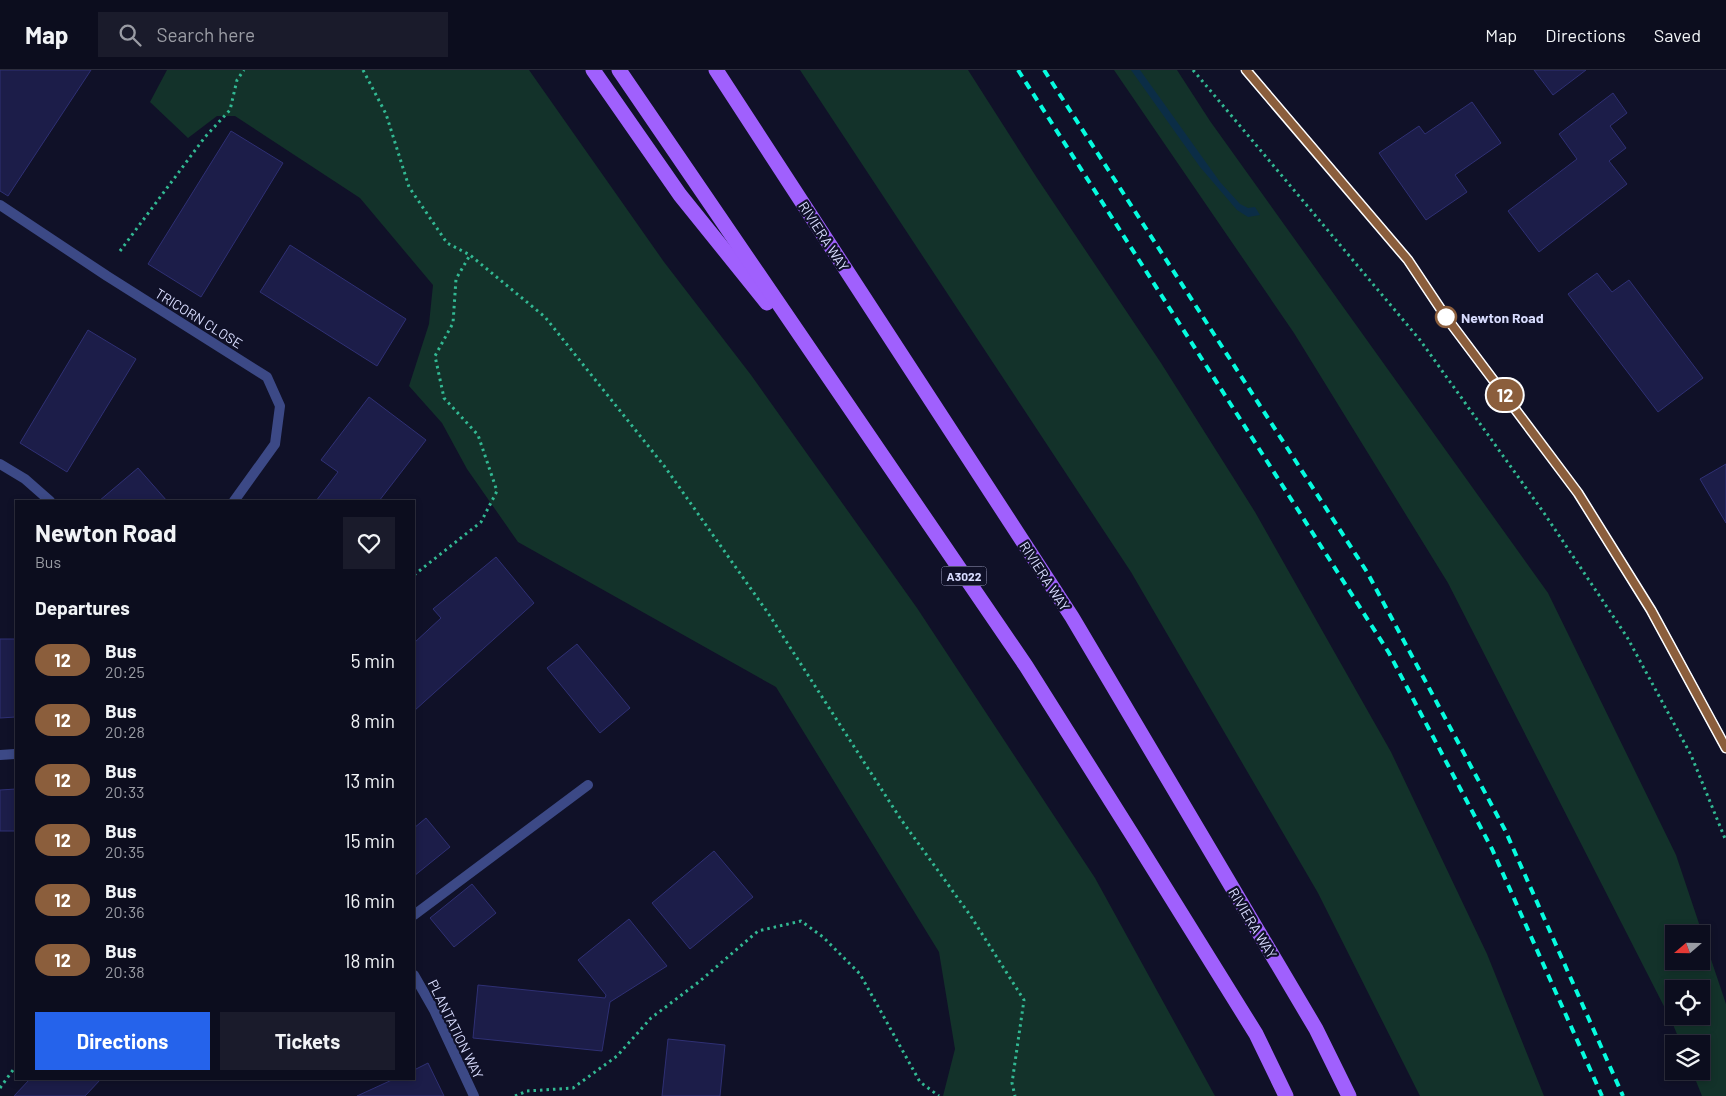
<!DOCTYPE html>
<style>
body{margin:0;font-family:Barlow,sans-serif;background:#1a1b2b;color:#f1f3f6;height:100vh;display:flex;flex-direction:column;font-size:19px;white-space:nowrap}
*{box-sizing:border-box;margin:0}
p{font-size:16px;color:#9a9ca4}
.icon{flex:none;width:28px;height:28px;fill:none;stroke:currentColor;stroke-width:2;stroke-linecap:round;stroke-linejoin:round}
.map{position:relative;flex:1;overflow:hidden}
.drawer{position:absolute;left:15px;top:430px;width:400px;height:580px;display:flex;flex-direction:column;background:#0c0d1e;border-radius:0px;box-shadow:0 2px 8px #0003,0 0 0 1px #2c2d3c}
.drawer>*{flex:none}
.badge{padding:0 10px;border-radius:16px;font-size:18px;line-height:32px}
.needle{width:32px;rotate:250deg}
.buttons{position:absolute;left:1665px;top:855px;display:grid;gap:10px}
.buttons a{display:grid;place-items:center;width:45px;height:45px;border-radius:0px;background:#0c0d1e;box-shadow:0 2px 8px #0003,0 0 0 1px #2c2d3c;font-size:25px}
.map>.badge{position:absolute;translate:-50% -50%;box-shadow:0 0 0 2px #fff}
h2{padding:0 20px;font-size:19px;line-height:45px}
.round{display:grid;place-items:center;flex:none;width:52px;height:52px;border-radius:0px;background:#1a1b2b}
.headline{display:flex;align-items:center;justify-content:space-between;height:85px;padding:0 20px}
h1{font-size:24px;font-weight:700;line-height:38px}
.primary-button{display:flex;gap:10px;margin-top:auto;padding:10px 20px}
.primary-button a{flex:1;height:58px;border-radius:0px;background:#2563eb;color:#fff;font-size:20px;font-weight:700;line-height:58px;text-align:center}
.primary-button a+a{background:#1a1b2b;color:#f1f3f6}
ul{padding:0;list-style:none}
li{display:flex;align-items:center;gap:15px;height:60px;padding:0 20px}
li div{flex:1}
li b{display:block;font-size:19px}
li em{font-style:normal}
li .badge{min-width:55px;font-weight:700;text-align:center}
header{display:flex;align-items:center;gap:30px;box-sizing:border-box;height:70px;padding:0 25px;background:#0c0d1e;border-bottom:1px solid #2c2d3c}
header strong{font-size:24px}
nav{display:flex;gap:28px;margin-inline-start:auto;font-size:18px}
.search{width:350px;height:45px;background:#1a1b2b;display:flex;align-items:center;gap:12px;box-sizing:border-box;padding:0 18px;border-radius:0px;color:#9a9ca4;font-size:19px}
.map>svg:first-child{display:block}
.green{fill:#13322a;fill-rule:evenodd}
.water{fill:#0b2d46}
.building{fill:#1c1d49;stroke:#2f3074}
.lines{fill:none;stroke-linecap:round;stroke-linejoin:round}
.path{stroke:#32b993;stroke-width:3;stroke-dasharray:2.5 4;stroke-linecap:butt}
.lane{stroke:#3c4986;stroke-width:10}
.street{stroke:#3c4986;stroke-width:10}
.secondary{stroke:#708bfd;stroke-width:10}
.primary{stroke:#a060fd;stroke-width:15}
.rail{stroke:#06fcdf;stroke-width:4;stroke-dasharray:8 6;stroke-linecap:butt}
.line-casing{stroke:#fff;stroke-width:11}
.line{stroke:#8b5e3c;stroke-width:8}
.stop-dot{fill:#fff;stroke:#8b5e3c;stroke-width:2.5}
.labels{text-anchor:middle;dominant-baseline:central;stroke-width:4.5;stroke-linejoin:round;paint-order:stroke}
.shield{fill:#101128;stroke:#9c9fbe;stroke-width:1}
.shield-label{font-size:12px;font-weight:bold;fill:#d8dcfe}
.street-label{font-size:14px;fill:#d8dcfe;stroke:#101128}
.stop-label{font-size:14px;font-weight:bold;fill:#d8dcfe;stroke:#101128;text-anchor:start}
</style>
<header>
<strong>Map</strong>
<div class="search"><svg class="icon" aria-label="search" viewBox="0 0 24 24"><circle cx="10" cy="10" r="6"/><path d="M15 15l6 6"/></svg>Search here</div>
<nav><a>Map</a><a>Directions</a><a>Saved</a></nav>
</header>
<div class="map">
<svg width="1726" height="1026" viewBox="0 0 1726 1026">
<rect width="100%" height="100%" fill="#101128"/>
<g class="green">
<path d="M 167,0 L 529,0 L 664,192 L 751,305 L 917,538 L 1095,808 L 1215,1026 L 943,1026 L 955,979 L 939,882 L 776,617 L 518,472 L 467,399 L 442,353 L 409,316 L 429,254 L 433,215 L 360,128 L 235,46 L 217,46 L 188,68 L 150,32 Z"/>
<path d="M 800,0 L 968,0 L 1037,108 L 1161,293 L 1255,442 L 1391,682 L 1487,884 L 1544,1026 L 1420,1026 L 1318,823 L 1131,502 Z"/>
<path d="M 1114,0 L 1177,0 L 1210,51 L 1548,523 L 1676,785 L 1726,934 L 1726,1026 L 1702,1026 L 1692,1001 L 1701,1001 L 1701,974 L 1681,974 L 1672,952 L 1448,513 L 1294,263 ZM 1674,864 L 1701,864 L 1701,891 L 1674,891 ZM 1674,919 L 1701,919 L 1701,946 L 1674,946 Z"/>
</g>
<path class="water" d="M 1131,0 L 1140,0 L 1220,112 L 1240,134 L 1248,138 L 1255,137 L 1260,145 L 1248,147 L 1237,140 L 1200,97 Z"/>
<g class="building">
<path d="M 0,0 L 91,0 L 8,126 L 0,121 Z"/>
<path d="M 1534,0 L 1586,0 L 1553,25 Z"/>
<path d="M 1613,23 L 1627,43 L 1610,56 L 1626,78 L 1609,91 L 1627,114 L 1539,182 L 1508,141 L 1577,89 L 1559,64 Z"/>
<path d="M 1472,32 L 1501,73 L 1455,105 L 1467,122 L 1426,150 L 1379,83 L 1419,56 L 1425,64 Z"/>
<path d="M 231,61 L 283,93 L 201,227 L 148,194 Z"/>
<path d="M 290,175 L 406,249 L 377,296 L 260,222 Z"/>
<path d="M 1597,203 L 1612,222 L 1629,210 L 1703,308 L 1658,342 L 1568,224 Z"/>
<path d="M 88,260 L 136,289 L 67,402 L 20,373 Z"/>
<path d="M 369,327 L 426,370 L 379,431 L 316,431 L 338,402 L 321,390 Z"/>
<path d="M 1726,394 L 1726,453 L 1700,409 Z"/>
<path d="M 138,398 L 167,431 L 99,431 Z"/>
<path d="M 496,487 L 534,533 L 414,641 L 414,573 L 441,548 L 433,539 Z"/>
<path d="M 0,569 L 16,569 L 16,647 L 0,648 Z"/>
<path d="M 577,574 L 630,638 L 600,663 L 547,598 Z"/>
<path d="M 16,719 L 16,761 L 0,761 L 0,720 Z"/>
<path d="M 426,748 L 450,777 L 414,806 L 414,758 Z"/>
<path d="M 714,781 L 753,827 L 690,879 L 652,833 Z"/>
<path d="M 472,814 L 496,843 L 454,877 L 430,848 Z"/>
<path d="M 629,849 L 667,896 L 610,932 L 602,981 L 473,968 L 478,915 L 605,928 L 606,925 L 578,890 Z"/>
<path d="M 668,969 L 725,975 L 720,1026 L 662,1026 Z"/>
<path d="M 428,993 L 444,1026 L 357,1026 L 394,1009 L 414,1009 L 414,1000 Z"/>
<path d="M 30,1009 L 101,1009 L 85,1026 L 14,1026 Z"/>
</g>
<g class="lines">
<g class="path">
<path d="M 363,0 L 386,44 L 409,117 L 447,173 L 470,185 L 545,247 L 665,397 L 768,543 L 900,748 L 970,845 L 1024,930 L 1012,1013 L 1015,1026"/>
<path d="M 1193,0 L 1420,270 L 1544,443 L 1627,567 L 1691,685 L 1726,771"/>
<path d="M 120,181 L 205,67 L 230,40 L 237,10 L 244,0"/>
<path d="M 414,505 L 481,452 L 497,421 L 478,365 L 444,328 L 435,286 L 453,253 L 456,209 L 470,185"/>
<path d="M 0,1018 L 16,996"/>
<path d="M 515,1026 L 527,1021 L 573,1018 L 617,986 L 651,948 L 700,911 L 758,861 L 801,851 L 823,867 L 860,904 L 920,1012 L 939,1026"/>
</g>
<path class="lane" d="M 414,845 L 588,715"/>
<g class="street">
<path d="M 0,135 L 107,206 L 267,307 L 280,336 L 275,374 L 234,431"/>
<path d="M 0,394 L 25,409 L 50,431"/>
<path d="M 0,685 L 15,684"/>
<path d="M 414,905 L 434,940 L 474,1026"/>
</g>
<path class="secondary" d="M 1246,0 L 1408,190 L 1446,247 L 1578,423 L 1651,540 L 1726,678"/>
<g class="primary">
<path d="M 593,0 L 680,125 L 767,233"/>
<path d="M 619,0 L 1026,596 L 1133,766 L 1256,964 L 1286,1026"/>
<path d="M 716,0 L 1072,547 L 1316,959 L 1349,1026"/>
</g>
<g class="rail">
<path d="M 1018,0 L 1389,583 L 1492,779 L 1602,1026"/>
<path d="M 1044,0 L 1367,502 L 1505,760 L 1623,1026"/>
</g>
</g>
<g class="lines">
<g class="line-casing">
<path id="line" d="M 1246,0 L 1408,190 L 1446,247 L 1578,423 L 1651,540 L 1726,678"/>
</g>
<use href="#line" class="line"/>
</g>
<circle class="stop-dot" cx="1446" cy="247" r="10"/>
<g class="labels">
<rect class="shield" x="941.5" y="496.5" width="45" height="19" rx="4"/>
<g class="shield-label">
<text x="964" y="506">A3022</text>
</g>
<g class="street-label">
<text transform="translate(824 166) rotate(57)">RIVIERA WAY</text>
<text transform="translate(199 248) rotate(32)">TRICORN CLOSE</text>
<text transform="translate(1045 506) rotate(57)">RIVIERA WAY</text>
<text transform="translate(1253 853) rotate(59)">RIVIERA WAY</text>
<text transform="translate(456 959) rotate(64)">PLANTATION WAY</text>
</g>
<g class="stop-label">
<text x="1461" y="247">Newton Road</text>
</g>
</g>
</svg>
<div class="buttons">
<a><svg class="needle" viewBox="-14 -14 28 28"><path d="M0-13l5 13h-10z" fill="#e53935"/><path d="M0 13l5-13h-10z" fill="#9a9ca4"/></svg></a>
<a><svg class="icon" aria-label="locate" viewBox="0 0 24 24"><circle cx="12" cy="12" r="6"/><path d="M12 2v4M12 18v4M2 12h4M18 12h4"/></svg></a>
<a><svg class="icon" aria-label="layers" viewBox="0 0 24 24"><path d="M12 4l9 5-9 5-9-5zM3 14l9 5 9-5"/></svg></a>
</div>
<b class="badge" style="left:1505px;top:325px;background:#8b5e3c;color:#fff">12</b>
<section class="drawer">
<div class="headline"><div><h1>Newton Road</h1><p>Bus</p></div><a class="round"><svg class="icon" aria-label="heart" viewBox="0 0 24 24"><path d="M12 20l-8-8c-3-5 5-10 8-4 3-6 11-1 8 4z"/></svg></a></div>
<h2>Departures</h2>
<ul>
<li><span class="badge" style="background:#8b5e3c;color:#fff">12</span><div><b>Bus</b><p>20:25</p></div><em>5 min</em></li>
<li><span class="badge" style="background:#8b5e3c;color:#fff">12</span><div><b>Bus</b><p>20:28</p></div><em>8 min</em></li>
<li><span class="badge" style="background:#8b5e3c;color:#fff">12</span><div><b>Bus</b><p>20:33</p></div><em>13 min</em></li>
<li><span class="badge" style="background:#8b5e3c;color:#fff">12</span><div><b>Bus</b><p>20:35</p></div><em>15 min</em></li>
<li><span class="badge" style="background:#8b5e3c;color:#fff">12</span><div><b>Bus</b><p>20:36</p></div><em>16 min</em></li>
<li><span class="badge" style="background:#8b5e3c;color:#fff">12</span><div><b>Bus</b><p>20:38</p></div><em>18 min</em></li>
</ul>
<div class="primary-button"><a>Directions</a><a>Tickets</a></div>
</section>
</div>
